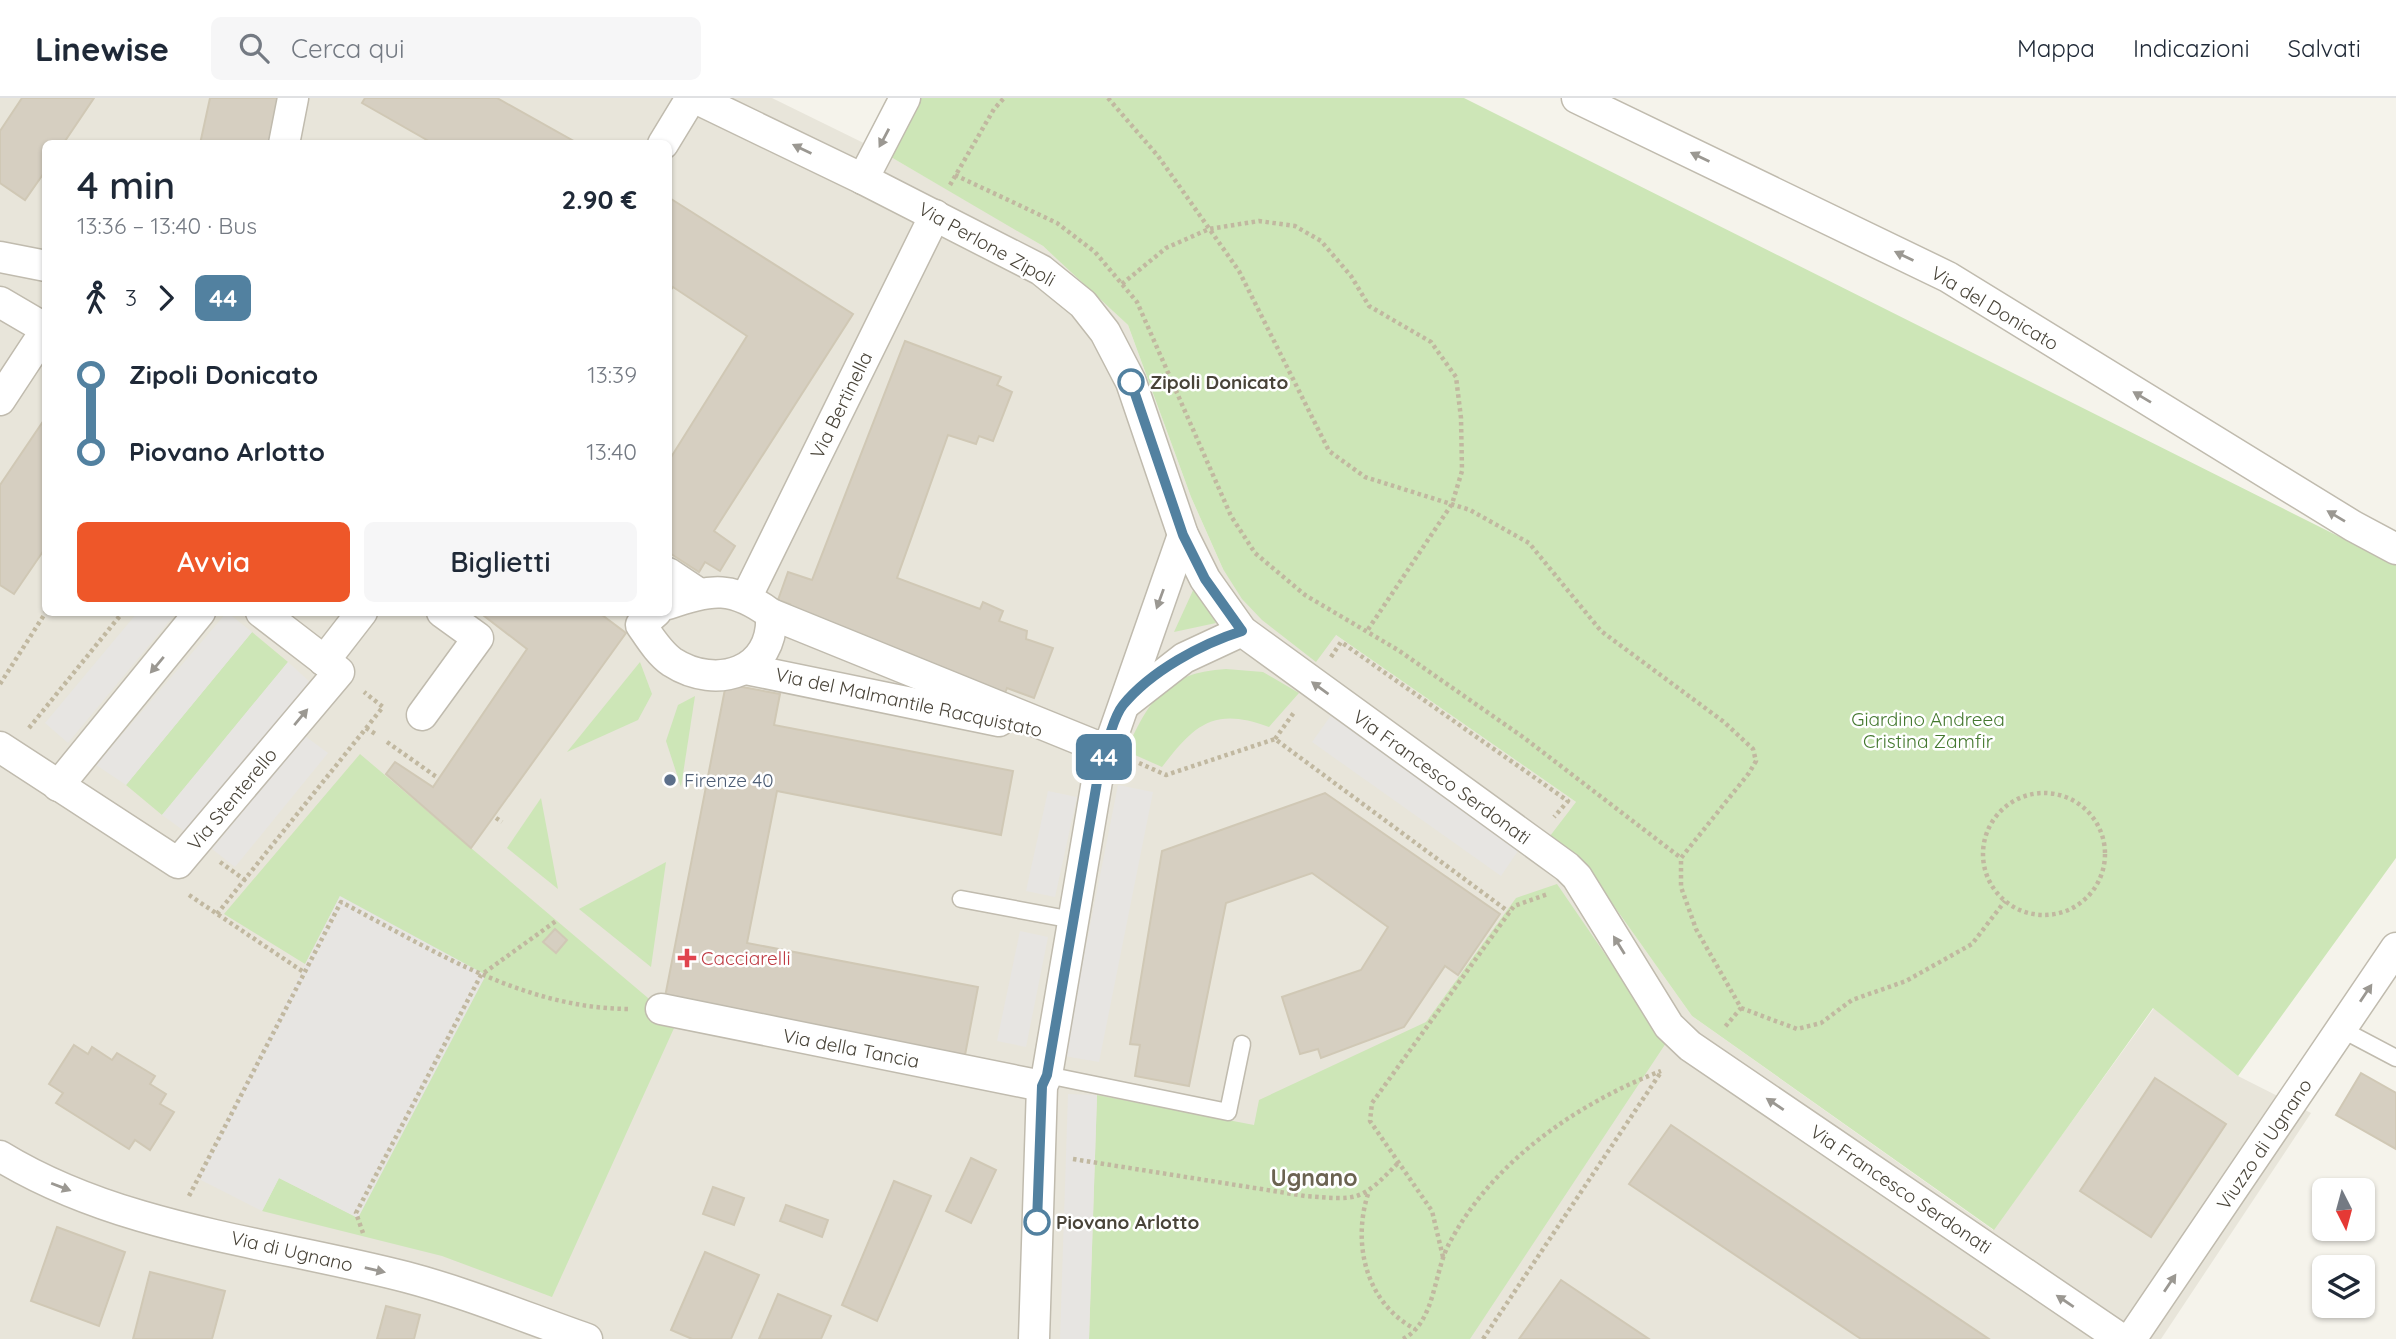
<!DOCTYPE html>
<html lang="it">
<meta charset="utf-8">
<style>
body{margin:0;font-family:Quicksand,sans-serif;background:#f6f6f7;color:#1f2937;height:100vh;display:flex;flex-direction:column;font-size:26px;white-space:nowrap}
*{box-sizing:border-box;margin:0}
p{font-size:23px;color:#747a83}
.icon{flex:none;width:38px;height:38px;fill:none;stroke:currentColor;stroke-width:2;stroke-linecap:round;stroke-linejoin:round}
.map{position:relative;flex:1;overflow:hidden}
.side{position:absolute;left:42px;top:42px;width:630px;height:476px;display:flex;flex-direction:column;background:#fff;border-radius:10px;box-shadow:0 2px 5px #0004}
.side>*{flex:none}
.badge{padding:0 14px;border-radius:10px;font-size:24px;line-height:46px}
.needle{width:46px;rotate:174deg}
.tools{position:absolute;left:2312px;top:1080px;display:grid;gap:14px}
.tools a{display:grid;place-items:center;width:63px;height:63px;border-radius:10px;background:#fff;box-shadow:0 2px 5px #0004;font-size:35px}
.map>.badge{position:absolute;translate:-50% -50%;box-shadow:0 0 0 4px #fff}
.legs{display:flex;align-items:center;gap:10px;height:77px;padding:0 35px;font-size:23px}
.legs p{margin-inline-start:auto}
.overview{display:flex;align-items:center;justify-content:space-between;height:119px;padding:0 35px}
h1{font-size:38px;font-weight:600;line-height:52px}
.primary-button{display:flex;gap:14px;margin-top:auto;padding:14px 35px}
.primary-button a{flex:1;height:80px;border-radius:10px;background:#ee5729;color:#fff;font-size:28px;font-weight:600;line-height:80px;text-align:center}
.primary-button a+a{background:#f6f6f7;color:#1f2937}
ul{padding:0 35px;list-style:none}
li{display:flex;align-items:center;gap:24px;height:77px;font-size:26px}
li i{display:grid;place-items:center;width:10px;height:100%;margin:0 9px;background:currentColor}
li i::after{content:'';width:18px;height:18px;margin:-9px;border:5px solid;border-radius:50%;background:#fff}
li p{margin-inline-start:auto}
li:first-child i{background:linear-gradient(#0000 50%,currentColor 0)}
li:last-child i{background:linear-gradient(currentColor 50%,#0000 0)}
header{display:flex;align-items:center;gap:42px;box-sizing:border-box;height:98px;padding:0 35px;background:#fff;border-bottom:2px solid #e0e1e3}
header strong{font-size:33px}
nav{display:flex;gap:38px;margin-inline-start:auto;font-size:24px}
.search{width:490px;height:63px;background:#f6f6f7;display:flex;align-items:center;gap:18px;box-sizing:border-box;padding:0 24px;border-radius:10px;color:#747a83;font-size:26px}
.map>svg:first-child{display:block}
.residential{fill:#e8e5da;fill-rule:evenodd}
.green{fill:#cde6b7}
.parking{fill:#e7e5e2}
.building{fill:#d6cfc1;stroke:#d0c8b5;stroke-width:2}
.lines{fill:none;stroke-linecap:round;stroke-linejoin:round}
.lane-casing{stroke:#c0bbae;stroke-width:19}
.street-casing{stroke:#c0bbae;stroke-width:33}
.path{stroke:#c1b8a0;stroke-width:4.5;stroke-dasharray:3.5 3.5;stroke-linecap:butt}
.lane{stroke:#fff;stroke-width:16}
.street{stroke:#fff;stroke-width:30}
.oneway{fill:#9b9892}
.line-1-casing{stroke:#fff;stroke-width:16}
.line-1{stroke:#5281a0;stroke-width:10}
.stop-1-dot{fill:#fff;stroke:#5281a0;stroke-width:3.5}
.service-dot{fill:#5c6f8a;stroke:#fff;stroke-width:2.5}
.health-dot{fill:#e0444e;stroke:#fff;stroke-width:2.5}
.labels{text-anchor:middle;dominant-baseline:central;stroke-width:5;stroke-linejoin:round;paint-order:stroke}
.street-label{font-size:19px;fill:#494439;stroke:#fff}
.stop-label{font-size:19px;font-weight:bold;fill:#494439;stroke:#fff;text-anchor:start}
.park-label{font-size:19px;fill:#44782f;stroke:#fff}
.service-label{font-size:19px;fill:#4e5e75;stroke:#fff;text-anchor:start}
.health-label{font-size:19px;fill:#be3a42;stroke:#fff;text-anchor:start}
.quarter-label{font-size:23px;font-weight:bold;fill:#6b6351;stroke:#fff}
</style>
<header>
<strong>Linewise</strong>
<div class="search"><svg class="icon" aria-label="search" viewBox="0 0 24 24"><circle cx="10" cy="10" r="6"/><path d="M15 15l6 6"/></svg>Cerca qui</div>
<nav><a>Mappa</a><a>Indicazioni</a><a>Salvati</a></nav>
</header>
<div class="map">
<svg width="2396" height="1241" viewBox="0 0 2396 1241">
<rect width="100%" height="100%" fill="#f5f3eb"/>
<path class="residential" d="M 0,0 L 772,0 L 884,55 L 1010,128 L 1043,148 L 1079,180 L 1128,227 L 1191,399 L 1223,471 L 1336,537 L 1576,704 L 1582,763 L 1692,918 L 1993,1132 L 2154,910 L 2238,978 L 2311,1015 L 2161,1241 L 0,1241 ZM 46,46 L 668,46 L 668,514 L 46,514 Z"/>
<g class="green">
<path d="M 913,0 L 1464,0 L 2396,467 L 2396,760 L 2238,978 L 2153,910 L 1994,1132 L 1692,918 L 1582,763 L 1550,738 L 1576,704 L 1336,537 L 1316,564 L 1262,522 L 1242,501 L 1223,471 L 1191,399 L 1128,227 L 1043,148 L 884,55 Z"/>
<path d="M 1195,488 L 1216,525 L 1174,534 Z"/>
<path d="M 252,534 L 288,564 L 162,717 L 126,687 Z"/>
<path d="M 640,564 L 652,596 L 638,622 L 567,654 Z"/>
<path d="M 1226,571 L 1263,574 L 1299,595 L 1269,629 C 1214,608 1194,627 1162,669 L 1126,653 C 1150,601 1165,575 1226,571 Z"/>
<path d="M 695,598 L 681,689 L 666,643 L 678,607 Z"/>
<path d="M 360,656 L 661,911 L 675,928 L 552,1199 L 442,1158 L 262,1113 L 279,1080 L 358,1120 L 340,798 L 305,866 L 224,816 Z"/>
<path d="M 541,700 L 558,791 L 507,750 Z"/>
<path d="M 666,764 L 651,869 L 579,811 Z"/>
<path d="M 1557,786 L 1666,945 L 1470,1241 L 1089,1241 L 1097,997 L 1254,1027 L 1259,1002 L 1426,924 L 1516,800 Z"/>
</g>
<g class="parking">
<path d="M 227,514 L 252,534 L 126,687 L 96,667 Z"/>
<path d="M 137,515 L 176,515 L 68,645 L 45,625 Z"/>
<path d="M 288,564 L 311,585 L 187,735 L 162,717 Z"/>
<path d="M 1332,616 L 1520,750 L 1501,778 L 1312,644 Z"/>
<path d="M 305,638 L 328,655 L 235,769 L 212,751 Z"/>
<path d="M 1118,687 L 1153,694 L 1099,964 L 1064,958 Z"/>
<path d="M 1048,693 L 1077,699 L 1055,799 L 1026,793 Z"/>
<path d="M 340,798 L 486,877 L 358,1120 L 279,1080 L 262,1113 L 197,1080 Z"/>
<path d="M 1020,833 L 1048,839 L 1026,949 L 997,943 Z"/>
<path d="M 1068,996 L 1097,997 L 1089,1241 L 1060,1241 Z"/>
</g>
<g class="building">
<path d="M 22,0 L 94,0 L 63,46 L 46,46 L 46,72 L 25,102 L 0,85 L 0,33 Z"/>
<path d="M 210,0 L 284,0 L 275,46 L 200,46 Z"/>
<path d="M 365,0 L 497,0 L 579,46 L 434,46 L 362,5 Z"/>
<path d="M 668,99 L 853,216 L 714,433 L 735,448 L 720,473 L 705,464 L 699,474 L 668,454 L 668,364 L 747,238 L 673,189 L 668,195 Z"/>
<path d="M 905,243 L 1001,279 L 997,287 L 1012,294 L 993,343 L 979,338 L 976,346 L 948,337 L 897,480 L 980,511 L 983,504 L 1003,513 L 999,523 L 1027,533 L 1026,541 L 1053,550 L 1034,600 L 1007,590 L 1003,600 L 787,514 L 790,506 L 778,502 L 788,474 L 812,482 Z"/>
<path d="M 46,319 L 46,449 L 14,496 L 0,487 L 0,387 Z"/>
<path d="M 479,514 L 598,514 L 626,535 L 471,750 L 386,676 L 395,664 L 433,689 L 527,551 Z"/>
<path d="M 726,586 L 780,596 L 774,627 L 1013,673 L 1001,737 L 777,693 L 747,845 L 978,889 L 965,957 L 665,899 Z"/>
<path d="M 1325,695 L 1500,816 L 1458,877 L 1445,868 L 1404,929 L 1321,960 L 1318,951 L 1300,956 L 1282,899 L 1361,872 L 1388,829 L 1312,775 L 1226,805 L 1189,988 L 1135,978 L 1140,947 L 1130,946 L 1162,753 Z"/>
<path d="M 555,831 L 567,842 L 556,855 L 543,844 Z"/>
<path d="M 74,947 L 88,956 L 92,949 L 112,962 L 117,955 L 155,978 L 150,986 L 166,996 L 160,1006 L 174,1014 L 150,1052 L 135,1042 L 129,1051 L 56,1005 L 63,995 L 49,986 Z"/>
<path d="M 2361,975 L 2396,995 L 2396,1051 L 2336,1017 Z"/>
<path d="M 2155,980 L 2226,1026 L 2151,1139 L 2080,1093 Z"/>
<path d="M 1671,1027 L 1989,1241 L 1861,1241 L 1629,1086 Z"/>
<path d="M 971,1060 L 996,1072 L 971,1125 L 946,1113 Z"/>
<path d="M 894,1083 L 931,1098 L 877,1223 L 842,1207 Z"/>
<path d="M 713,1089 L 744,1100 L 734,1127 L 703,1116 Z"/>
<path d="M 786,1107 L 828,1122 L 822,1139 L 780,1123 Z"/>
<path d="M 57,1129 L 125,1154 L 99,1228 L 31,1203 Z"/>
<path d="M 705,1154 L 759,1177 L 731,1241 L 692,1241 L 671,1232 Z"/>
<path d="M 150,1174 L 225,1193 L 212,1241 L 133,1241 Z"/>
<path d="M 1561,1182 L 1649,1241 L 1519,1241 Z"/>
<path d="M 778,1196 L 831,1218 L 821,1241 L 759,1241 Z"/>
<path d="M 386,1208 L 420,1217 L 414,1241 L 377,1241 Z"/>
</g>
<g class="lines">
<g class="lane-casing">
<g id="lane">
<path d="M 961,801 L 1073,822"/>
<path d="M 2341,931 L 2396,960"/>
<path d="M 1047,977 L 1228,1014 L 1242,946"/>
</g>
</g>
<g class="street-casing">
<g id="street">
<path d="M 695,0 L 863,81 L 1041,172 L 1083,206 L 1105,234 L 1131,284 L 1183,437 L 1205,481 L 1242,533 L 1567,769 L 1577,779 L 1669,928 L 1690,948 L 2121,1241"/>
<path d="M 1577,0 L 1948,179 L 2353,428 L 2396,451"/>
<path d="M 284,46 L 293,0"/>
<path d="M 663,46 L 691,0"/>
<path d="M 863,81 L 905,0"/>
<path d="M 0,159 L 46,168"/>
<path d="M 0,204 L 46,231"/>
<path d="M 0,302 L 46,232"/>
<path d="M 668,475 L 698,495"/>
<path d="M 747,498 L 935,117"/>
<path d="M 668,506 C 712,490 733,488 771,516 L 1106,652"/>
<path d="M 656,514 L 641,527 C 650,540 659,555 672,564 C 717,593 775,574 771,516"/>
<path d="M 324,563 L 362,514"/>
<path d="M 746,571 L 999,623"/>
<path d="M 1125,606 L 1184,560 L 1242,533"/>
<path d="M 422,617 L 478,540 L 442,514"/>
<path d="M 0,649 L 178,765 L 339,574 L 261,514"/>
<path d="M 58,688 L 200,514"/>
<path d="M 661,911 L 1042,988"/>
<path d="M 0,1058 C 121,1132 271,1144 406,1179 C 467,1195 527,1220 587,1241"/>
<path d="M 1034,1241 L 1042,988 L 1047,977 L 1097,683 L 1183,437"/>
<path d="M 2131,1241 L 2396,850"/>
</g>
</g>
<g class="path">
<path d="M 1108,0 L 1158,58 L 1239,173 L 1329,353 L 1365,379 L 1470,412 L 1529,445 L 1601,533 L 1724,624 L 1753,651 L 1756,663 L 1749,675 L 1681,760 L 1681,789 L 1696,831 L 1741,910 L 1724,930"/>
<path d="M 955,77 L 1057,125 L 1095,154 L 1137,204 L 1231,418 L 1255,455 L 1305,497 L 1398,552 L 1523,639 L 1681,760"/>
<path d="M 950,87 L 994,11 L 1004,0"/>
<path d="M 1122,186 L 1166,150 L 1209,131 L 1259,123 L 1295,128 L 1321,143 L 1351,178 L 1369,208 L 1431,244 L 1456,279 L 1461,320 L 1462,373 L 1452,406 L 1367,533"/>
<path d="M 1331,559 L 1341,544 L 1568,703 L 1554,719"/>
<path d="M 0,586 L 46,514"/>
<path d="M 29,630 L 123,514"/>
<path d="M 366,630 L 377,637"/>
<path d="M 1275,641 L 1295,613"/>
<path d="M 387,644 L 438,680"/>
<path d="M 1139,665 L 1166,677 L 1275,641 L 1509,814"/>
<circle cx="2044" cy="756" r="61"/>
<path d="M 496,720 L 502,724"/>
<path d="M 220,764 L 245,782"/>
<path d="M 189,797 L 305,875"/>
<path d="M 217,816 L 383,609 L 364,594"/>
<path d="M 1741,910 L 1797,931 L 1821,925 L 1852,902 L 1906,883 L 1972,846 L 2005,803"/>
<path d="M 1073,1061 L 1305,1098 C 1359,1102 1360,1104 1398,1065"/>
<path d="M 1368,1096 C 1352,1146 1366,1205 1415,1231"/>
<path d="M 189,1098 L 341,804 C 433,852 522,910 628,911"/>
<path d="M 363,1135 L 356,1115 L 481,877 L 556,823"/>
<path d="M 1443,1159 L 1432,1113 L 1370,1023 L 1372,1005 L 1514,808 L 1548,796"/>
<path d="M 1403,1241 C 1436,1224 1433,1174 1450,1144 C 1493,1063 1578,1005 1661,973"/>
<path d="M 1483,1241 L 1661,974"/>
</g>
<use href="#lane" class="lane"/>
<use href="#street" class="street"/>
</g>
<defs><path id="oneway-solid" d="M-6-.8H1V-3.2L6.5 0L1 3.2V.8H-6Z" transform="scale(1.75)"/></defs>
<g class="oneway">
<use href="#oneway-solid" transform="translate(884 40) rotate(118)"/>
<use href="#oneway-solid" transform="translate(802 51) rotate(-154)"/>
<use href="#oneway-solid" transform="translate(1700 59) rotate(-154)"/>
<use href="#oneway-solid" transform="translate(1904 158) rotate(-154)"/>
<use href="#oneway-solid" transform="translate(2142 299) rotate(-149)"/>
<use href="#oneway-solid" transform="translate(2336 418) rotate(-149)"/>
<use href="#oneway-solid" transform="translate(1160 501) rotate(110)"/>
<use href="#oneway-solid" transform="translate(157 567) rotate(130)"/>
<use href="#oneway-solid" transform="translate(1320 590) rotate(-144)"/>
<use href="#oneway-solid" transform="translate(301 619) rotate(-50)"/>
<use href="#oneway-solid" transform="translate(1619 847) rotate(-122)"/>
<use href="#oneway-solid" transform="translate(2366 895) rotate(-56)"/>
<use href="#oneway-solid" transform="translate(1775 1006) rotate(-146)"/>
<use href="#oneway-solid" transform="translate(61 1089) rotate(21)"/>
<use href="#oneway-solid" transform="translate(375 1172) rotate(13)"/>
<use href="#oneway-solid" transform="translate(2170 1185) rotate(-56)"/>
<use href="#oneway-solid" transform="translate(2065 1203) rotate(-146)"/>
</g>
<g class="lines">
<g class="line-1-casing">
<path id="line-1" d="M 1037,1124 L 1042,988 L 1047,977 L 1097,684 C 1103,664 1111,622 1123,607 C 1151,573 1201,546 1242,533 L 1205,481 L 1183,437 L 1131,284"/>
</g>
<use href="#line-1" class="line-1"/>
</g>
<g class="stop-1-dot">
<circle cx="1131" cy="284" r="12"/>
<circle cx="1037" cy="1124" r="12"/>
</g>
<circle class="service-dot" cx="670" cy="682" r="7"/>
<path class="health-dot" d="M683.5 849.5h7v7h7v7h-7v7h-7v-7h-7v-7h7z"/>
<g class="labels">
<g class="street-label">
<text transform="translate(987 146) rotate(29)">Via Perlone Zipoli</text>
<text transform="translate(1995 210) rotate(31)">Via del Donicato</text>
<text transform="translate(841 307) rotate(-64)">Via Bertinella</text>
<text transform="translate(909 604) rotate(12)">Via del Malmantile Racquistato</text>
<text transform="translate(1442 679) rotate(36)">Via Francesco Serdonati</text>
<text transform="translate(232 701) rotate(-50)">Via Stenterello</text>
<text transform="translate(851 950) rotate(11)">Via della Tancia</text>
<text transform="translate(2264 1046) rotate(-56)">Viuzzo di Ugnano</text>
<text transform="translate(1901 1091) rotate(34)">Via Francesco Serdonati</text>
<text transform="translate(292 1153) rotate(13)">Via di Ugnano</text>
</g>
<g class="stop-label">
<text x="1150" y="284">Zipoli Donicato</text>
<text x="1056" y="1124">Piovano Arlotto</text>
</g>
<g class="park-label">
<text x="1928" y="621">Giardino Andreea<tspan x="1928" dy="22">Cristina Zamfir</tspan></text>
</g>
<g class="service-label">
<text x="684" y="682">Firenze 40</text>
</g>
<g class="health-label">
<text x="701" y="860">Cacciarelli</text>
</g>
<g class="quarter-label">
<text x="1314" y="1079">Ugnano</text>
</g>
</g>
</svg>
<div class="tools">
<a><svg class="needle" viewBox="-14 -14 28 28"><path d="M0-13l5 13h-10z" fill="#e53935"/><path d="M0 13l5-13h-10z" fill="#747a83"/></svg></a>
<a><svg class="icon" aria-label="layers" viewBox="0 0 24 24"><path d="M12 4l9 5-9 5-9-5zM3 14l9 5 9-5"/></svg></a>
</div>
<b class="badge" style="left:1104px;top:659px;background:#5281a0;color:#fff">44</b>
<section class="side">
<div class="overview"><div><h1>4 min</h1><p>13:36 – 13:40 · Bus</p></div><b>2.90 €</b></div>
<div class="legs"><svg class="icon" aria-label="walk" viewBox="0 0 24 24"><circle cx="13" cy="4" r="2"/><path d="M13 8l-2 6 4 7M11 14l-3 7M7 12l3-4h3l4 4"/></svg>3<svg class="icon" aria-label="forward" viewBox="0 0 24 24"><path d="M9 5l7 7-7 7"/></svg><b class="badge" style="background:#5281a0;color:#fff">44</b></div>
<ul>
<li><i style="color:#5281a0"></i><b>Zipoli Donicato</b><p>13:39</p></li>
<li><i style="color:#5281a0"></i><b>Piovano Arlotto</b><p>13:40</p></li>
</ul>
<div class="primary-button"><a>Avvia</a><a>Biglietti</a></div>
</section>
</div>
